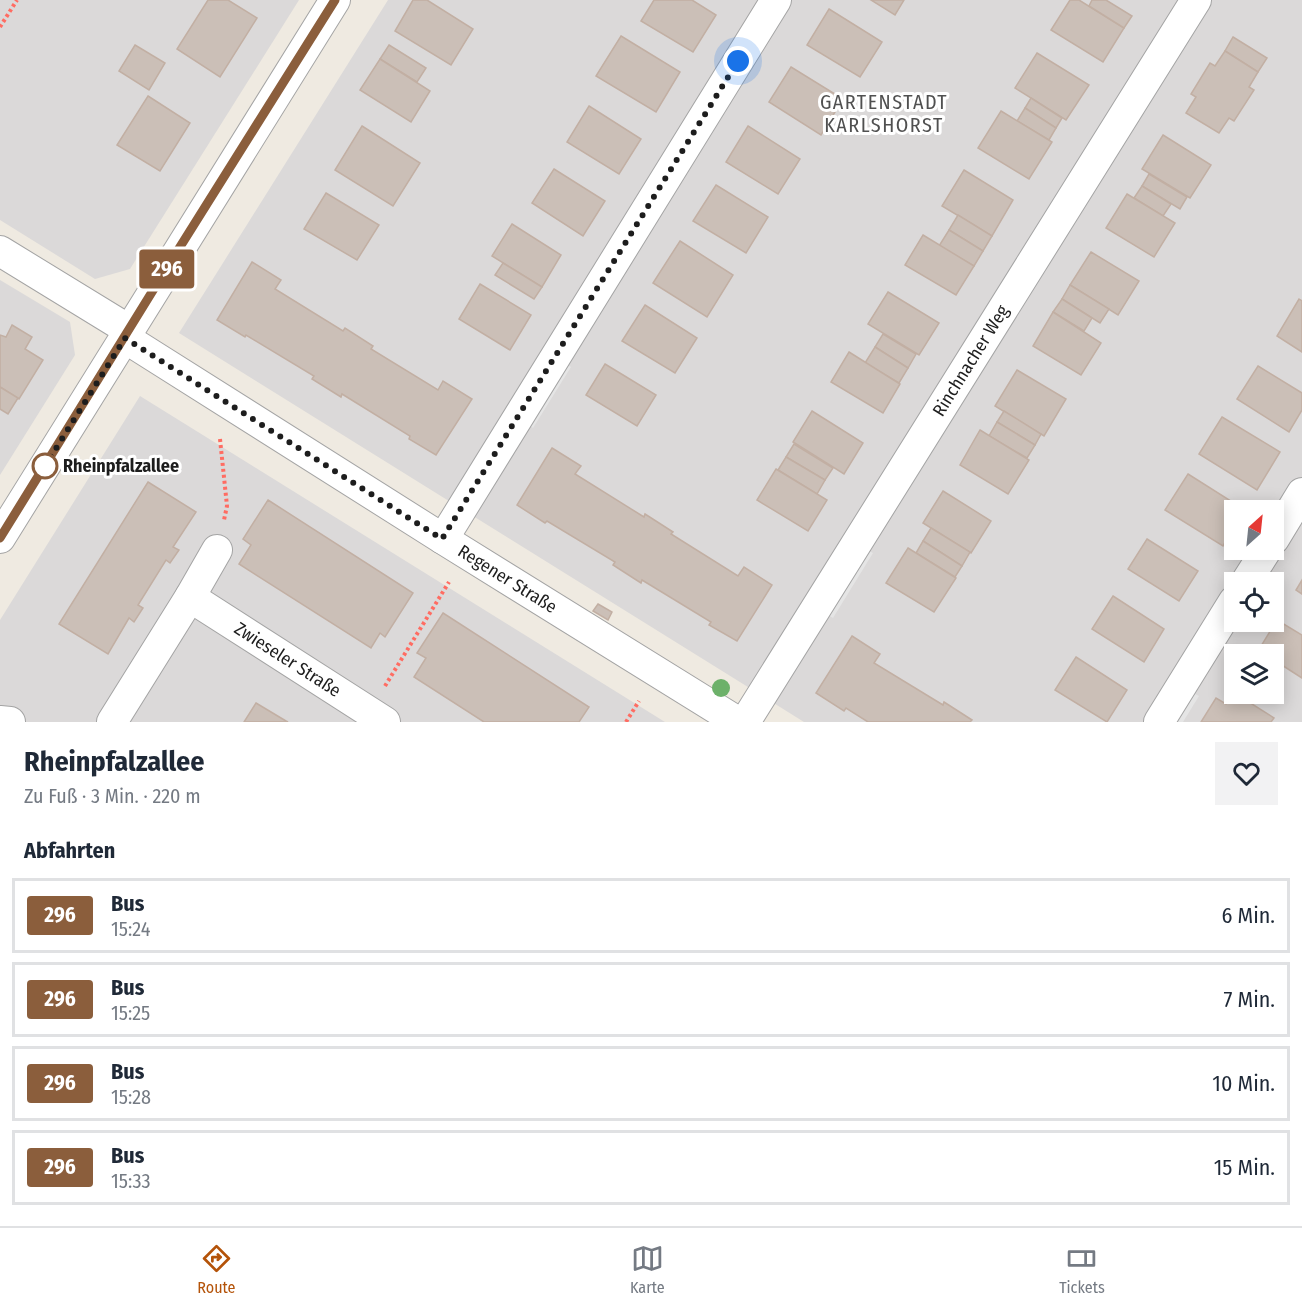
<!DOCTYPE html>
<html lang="de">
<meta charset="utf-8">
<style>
body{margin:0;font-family:"Fira Sans Condensed",sans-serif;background:#f2f2f3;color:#1f2937;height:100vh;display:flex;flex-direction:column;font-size:22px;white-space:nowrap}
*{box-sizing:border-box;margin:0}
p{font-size:20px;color:#747a83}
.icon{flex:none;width:33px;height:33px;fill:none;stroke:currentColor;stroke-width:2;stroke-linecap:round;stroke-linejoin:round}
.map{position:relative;height:722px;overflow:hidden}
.details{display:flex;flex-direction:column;background:#fff;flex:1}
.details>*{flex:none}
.badge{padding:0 12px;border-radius:4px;font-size:21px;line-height:39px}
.needle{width:39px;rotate:27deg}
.tools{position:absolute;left:1224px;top:500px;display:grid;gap:12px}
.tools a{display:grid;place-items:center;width:60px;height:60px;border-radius:0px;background:#fff;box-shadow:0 3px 15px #0003;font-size:30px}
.you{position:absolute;width:30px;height:30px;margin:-15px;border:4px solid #fff;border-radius:50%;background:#1a73e8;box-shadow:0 0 0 9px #1a73e833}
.map>.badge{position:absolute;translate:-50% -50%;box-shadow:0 0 0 3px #fff}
h2{padding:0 24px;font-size:22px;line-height:54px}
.round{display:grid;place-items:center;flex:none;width:63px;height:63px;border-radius:0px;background:#f2f2f3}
.head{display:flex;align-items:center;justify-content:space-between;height:102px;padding:0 24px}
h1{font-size:28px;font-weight:700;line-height:45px}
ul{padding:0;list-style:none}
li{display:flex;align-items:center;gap:18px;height:75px;margin:0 12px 9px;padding:0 12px;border:3px solid #e0e1e3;border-radius:0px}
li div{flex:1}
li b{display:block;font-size:22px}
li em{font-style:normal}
li .badge{min-width:66px;font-weight:700;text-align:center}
.dock{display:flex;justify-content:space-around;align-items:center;height:84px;border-top:2px solid #e0e1e3;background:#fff;font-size:16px;color:#747a83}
.dock a{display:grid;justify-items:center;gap:3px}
.dock .on{color:#b45309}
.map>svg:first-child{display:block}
.residential{fill:#dbd9d9;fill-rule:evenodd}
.parking{fill:#e5e5e5}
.building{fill:#cbbfb7;stroke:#c2afa3;stroke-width:1.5}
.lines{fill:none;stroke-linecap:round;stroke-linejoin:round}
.street-casing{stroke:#a4a4a4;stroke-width:32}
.path{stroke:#ff6c62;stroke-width:4;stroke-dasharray:3 3;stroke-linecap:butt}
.street{stroke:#fff;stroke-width:30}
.tree{fill:#6db16a}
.line-casing{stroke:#fff;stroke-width:14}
.line{stroke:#8b5e3c;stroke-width:9}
.walk{stroke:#1d1d1d;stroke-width:6;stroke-dasharray:0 10.8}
.stop-dot{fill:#fff;stroke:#8b5e3c;stroke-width:3}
.labels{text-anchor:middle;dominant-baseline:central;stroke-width:6;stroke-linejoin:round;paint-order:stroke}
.street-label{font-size:18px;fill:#1d1d1d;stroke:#fff}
.stop-label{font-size:18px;font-weight:bold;fill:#1d1d1d;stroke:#fff;text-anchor:start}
.neighbourhood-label{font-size:20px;letter-spacing:1.5px;fill:#505050;stroke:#fff}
</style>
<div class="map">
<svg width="1302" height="722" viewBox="0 0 1302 722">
<rect width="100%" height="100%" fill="#efeae1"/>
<g class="residential">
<path d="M 0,0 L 299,0 L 130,269 L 95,279 L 0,220 Z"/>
<path d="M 388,0 L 1302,0 L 1302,722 L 804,722 L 179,333 ZM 1234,510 L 1274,510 L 1274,549 L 1234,549 ZM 1234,582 L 1274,582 L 1274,621 L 1234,621 ZM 1234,654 L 1274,654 L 1274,693 L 1234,693 Z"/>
<path d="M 0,280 L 70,322 L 75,355 L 0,475 Z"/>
<path d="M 140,396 L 665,722 L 0,722 L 0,620 Z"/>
</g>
<g class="parking">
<path d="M 564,362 L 571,367 L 533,428 L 526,423 Z"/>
<path d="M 865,549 L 873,553 L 833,618 L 825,613 Z"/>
<path d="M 1191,692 L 1199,696 L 1183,722 L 1170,722 Z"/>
</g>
<g class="building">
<path d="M 208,0 L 228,0 L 257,18 L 220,77 L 177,49 Z"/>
<path d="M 413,0 L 427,0 L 473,29 L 451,65 L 395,31 Z"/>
<path d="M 654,0 L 692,0 L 716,15 L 693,52 L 641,21 Z"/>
<path d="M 871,0 L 904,0 L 895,15 Z"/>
<path d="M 1070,0 L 1079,0 L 1124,28 L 1103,62 L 1051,30 Z"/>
<path d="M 1092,0 L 1106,0 L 1132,16 L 1124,28 L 1089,6 Z"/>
<path d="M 829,9 L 882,42 L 860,77 L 807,45 Z"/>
<path d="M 621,36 L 680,72 L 656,112 L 596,76 Z"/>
<path d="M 1233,37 L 1267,58 L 1258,72 L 1225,51 Z"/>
<path d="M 135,45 L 165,63 L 149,90 L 119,71 Z"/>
<path d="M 389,45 L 426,68 L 417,82 L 380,59 Z"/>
<path d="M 1225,51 L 1258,72 L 1249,87 L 1254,90 L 1234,121 L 1229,118 L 1219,133 L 1186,113 L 1196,97 L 1191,94 L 1210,63 L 1215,66 Z"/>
<path d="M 1037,53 L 1089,85 L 1066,120 L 1015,88 Z"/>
<path d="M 380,59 L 430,91 L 411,122 L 360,90 Z"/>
<path d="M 791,67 L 843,99 L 821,135 L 769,102 Z"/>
<path d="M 148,96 L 190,123 L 160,171 L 117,145 Z"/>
<path d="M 1031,98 L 1062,118 L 1056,128 L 1025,108 Z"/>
<path d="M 589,106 L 641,139 L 619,174 L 567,142 Z"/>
<path d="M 1025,108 L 1056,128 L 1049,140 L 1017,121 Z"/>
<path d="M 1001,111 L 1052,142 L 1029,179 L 978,148 Z"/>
<path d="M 362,126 L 420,163 L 393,206 L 335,170 Z"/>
<path d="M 748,126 L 800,159 L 778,194 L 726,162 Z"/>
<path d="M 1163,135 L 1211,165 L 1190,198 L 1142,169 Z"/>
<path d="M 554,169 L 605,201 L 583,236 L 532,203 Z"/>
<path d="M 964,170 L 1013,200 L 992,236 L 942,206 Z"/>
<path d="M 1149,174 L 1187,197 L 1180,209 L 1142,186 Z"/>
<path d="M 716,185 L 768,217 L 746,253 L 693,221 Z"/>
<path d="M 1142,186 L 1171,204 L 1163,216 L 1134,198 Z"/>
<path d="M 326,193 L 379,225 L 357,260 L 304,229 Z"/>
<path d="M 1127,194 L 1175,223 L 1154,257 L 1106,228 Z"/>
<path d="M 958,215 L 992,236 L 983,251 L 949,230 Z"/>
<path d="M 512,224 L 561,255 L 542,287 L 492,256 Z"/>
<path d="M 949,230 L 983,251 L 974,266 L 939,246 Z"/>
<path d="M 923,235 L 974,266 L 956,295 L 905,265 Z"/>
<path d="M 680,241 L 733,275 L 707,317 L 653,283 Z"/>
<path d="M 1091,252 L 1139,281 L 1118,315 L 1070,285 Z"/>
<path d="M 252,262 L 281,280 L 275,289 L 343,331 L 345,328 L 373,346 L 371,349 L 438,390 L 443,381 L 472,399 L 436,455 L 409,439 L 410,436 L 342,394 L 341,397 L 312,379 L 314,376 L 246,335 L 245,337 L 217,320 Z"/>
<path d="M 503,263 L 542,287 L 534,299 L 495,275 Z"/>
<path d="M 480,284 L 531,315 L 510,350 L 459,319 Z"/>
<path d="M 1070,285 L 1109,309 L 1100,323 L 1062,299 Z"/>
<path d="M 888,292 L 939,323 L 919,355 L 868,324 Z"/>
<path d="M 1062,299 L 1092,318 L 1084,331 L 1053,312 Z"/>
<path d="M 1299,299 L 1302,301 L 1302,352 L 1277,336 Z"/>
<path d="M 645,305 L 697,338 L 675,373 L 622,341 Z"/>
<path d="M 1053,312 L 1101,343 L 1081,375 L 1033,346 Z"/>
<path d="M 12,325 L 32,337 L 25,349 L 43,360 L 19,399 L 0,387 L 0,335 L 6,337 Z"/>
<path d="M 883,334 L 916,354 L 908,368 L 875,347 Z"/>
<path d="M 875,347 L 908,368 L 899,383 L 865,363 Z"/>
<path d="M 849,352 L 900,384 L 883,413 L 831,382 Z"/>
<path d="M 605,364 L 656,395 L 637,426 L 586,395 Z"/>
<path d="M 1258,366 L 1302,393 L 1302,410 L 1289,432 L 1237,399 Z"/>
<path d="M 1017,370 L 1066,399 L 1044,436 L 995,406 Z"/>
<path d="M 0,387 L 18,398 L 8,414 L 0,409 Z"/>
<path d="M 812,411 L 863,443 L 844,474 L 793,442 Z"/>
<path d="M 1004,411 L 1041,434 L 1035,445 L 997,422 Z"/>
<path d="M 1222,417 L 1280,452 L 1257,490 L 1199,454 Z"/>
<path d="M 997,422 L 1035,445 L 1027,458 L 989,436 Z"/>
<path d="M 980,430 L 1029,460 L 1008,494 L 960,465 Z"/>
<path d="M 794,444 L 833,468 L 825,480 L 786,457 Z"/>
<path d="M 552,448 L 581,466 L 575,474 L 644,517 L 645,514 L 673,532 L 671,534 L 738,576 L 744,567 L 772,585 L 737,641 L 709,625 L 711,622 L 642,580 L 641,583 L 613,565 L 615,562 L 547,521 L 545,523 L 517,505 Z"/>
<path d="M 786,457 L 825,480 L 817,494 L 778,470 Z"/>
<path d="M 776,469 L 827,500 L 808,531 L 757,500 Z"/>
<path d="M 1188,474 L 1245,510 L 1234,510 L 1234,527 L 1223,546 L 1165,510 Z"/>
<path d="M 148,482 L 196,512 L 173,547 L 179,550 L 170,563 L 166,560 L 138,605 L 143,608 L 134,622 L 129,618 L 108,654 L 59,624 Z"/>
<path d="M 943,491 L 991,521 L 971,553 L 923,523 Z"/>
<path d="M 268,500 L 413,593 L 385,637 L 380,633 L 371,648 L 239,564 L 251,545 L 243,539 Z"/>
<path d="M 931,528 L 970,552 L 962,566 L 923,541 Z"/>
<path d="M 1147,539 L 1198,571 L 1179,601 L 1128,569 Z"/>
<path d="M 923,541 L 962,566 L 955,577 L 916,553 Z"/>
<path d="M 908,548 L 956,578 L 934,612 L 886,583 Z"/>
<path d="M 1302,580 L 1302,594 L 1296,590 Z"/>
<path d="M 1113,596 L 1164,629 L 1144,662 L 1092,629 Z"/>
<path d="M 598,604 L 612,612 L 608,620 L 593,611 Z"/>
<path d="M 443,613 L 589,707 L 579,722 L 484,722 L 414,677 L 426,658 L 417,653 Z"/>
<path d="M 1277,620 L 1302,635 L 1302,678 L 1274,660 L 1274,654 L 1263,654 L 1258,651 Z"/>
<path d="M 852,636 L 880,654 L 874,663 L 943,705 L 944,702 L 972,720 L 970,722 L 868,722 L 846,708 L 844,711 L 816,693 Z"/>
<path d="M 1076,657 L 1127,690 L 1107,722 L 1055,690 Z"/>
<path d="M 1233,692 L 1274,718 L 1271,722 L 1201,722 L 1216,698 L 1226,704 Z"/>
<path d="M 256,703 L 286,721 L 288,722 L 244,722 Z"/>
</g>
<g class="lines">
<g class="street-casing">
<g id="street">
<path d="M 0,251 L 129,330"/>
<path id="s1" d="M 125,338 L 443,539 L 738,722"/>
<path d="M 0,538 L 335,0"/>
<path d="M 443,539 L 776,0"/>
<path d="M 1274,539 L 1302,493"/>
<path d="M 1246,582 L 1267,549"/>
<path id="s2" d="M 190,597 L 385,722"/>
<path d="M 0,721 L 10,722"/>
<path d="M 112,722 L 190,597 L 217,550"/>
<path id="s3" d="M 745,722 L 1196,0"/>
<path d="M 1159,722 L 1234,601"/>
</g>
</g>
<g class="path">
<path d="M 0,27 L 17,0"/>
<path d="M 220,439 L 227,506 L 224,520"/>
<path d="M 385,686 L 449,582"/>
<path d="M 626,722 L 639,701"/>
</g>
<use href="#street" class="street"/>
</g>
<circle class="tree" cx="721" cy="688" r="9"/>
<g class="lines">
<g class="line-casing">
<path id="line" d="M 0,538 L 173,258 L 335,0"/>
</g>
<use href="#line" class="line"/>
<path class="walk" d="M 45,466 L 125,338 L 442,539 L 738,61"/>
</g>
<circle class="stop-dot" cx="45" cy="466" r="12"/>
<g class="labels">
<g class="street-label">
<text stroke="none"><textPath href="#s3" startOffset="426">Rinchnacher Weg</textPath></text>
<text stroke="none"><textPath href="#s1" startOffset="452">Regener Straße</textPath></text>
<text stroke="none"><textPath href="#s2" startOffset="116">Zwieseler Straße</textPath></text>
</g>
<g class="stop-label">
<text x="63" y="466">Rheinpfalzallee</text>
</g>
<g class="neighbourhood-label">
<text x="884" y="102">GARTENSTADT<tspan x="884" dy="23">KARLSHORST</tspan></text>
</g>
</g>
</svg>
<div class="tools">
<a><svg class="needle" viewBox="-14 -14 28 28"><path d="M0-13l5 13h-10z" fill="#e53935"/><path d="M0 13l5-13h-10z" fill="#747a83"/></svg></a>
<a><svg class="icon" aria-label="locate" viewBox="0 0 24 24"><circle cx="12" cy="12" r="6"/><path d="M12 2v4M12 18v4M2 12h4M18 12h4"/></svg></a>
<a><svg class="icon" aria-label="layers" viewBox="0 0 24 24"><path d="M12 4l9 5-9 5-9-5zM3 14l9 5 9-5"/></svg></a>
</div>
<div class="you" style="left:738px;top:61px"></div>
<b class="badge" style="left:167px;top:269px;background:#8b5e3c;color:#fff">296</b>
</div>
<section class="details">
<div class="head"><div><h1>Rheinpfalzallee</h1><p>Zu Fuß · 3 Min. · 220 m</p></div><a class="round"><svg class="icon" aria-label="heart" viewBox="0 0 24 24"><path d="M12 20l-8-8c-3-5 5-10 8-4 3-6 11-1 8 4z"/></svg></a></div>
<h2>Abfahrten</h2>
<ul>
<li><span class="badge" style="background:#8b5e3c;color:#fff">296</span><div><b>Bus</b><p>15:24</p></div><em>6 Min.</em></li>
<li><span class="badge" style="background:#8b5e3c;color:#fff">296</span><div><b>Bus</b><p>15:25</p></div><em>7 Min.</em></li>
<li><span class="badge" style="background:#8b5e3c;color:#fff">296</span><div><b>Bus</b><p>15:28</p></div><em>10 Min.</em></li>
<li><span class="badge" style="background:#8b5e3c;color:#fff">296</span><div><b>Bus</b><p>15:33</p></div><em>15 Min.</em></li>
</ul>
</section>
<nav class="dock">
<a class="on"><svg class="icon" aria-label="directions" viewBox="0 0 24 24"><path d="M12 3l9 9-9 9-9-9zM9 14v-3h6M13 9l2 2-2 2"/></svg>Route</a>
<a><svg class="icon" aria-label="map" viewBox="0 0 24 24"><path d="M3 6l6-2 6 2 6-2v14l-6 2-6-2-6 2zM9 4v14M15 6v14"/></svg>Karte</a>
<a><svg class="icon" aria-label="tickets" viewBox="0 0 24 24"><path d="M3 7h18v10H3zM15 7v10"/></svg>Tickets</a>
</nav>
